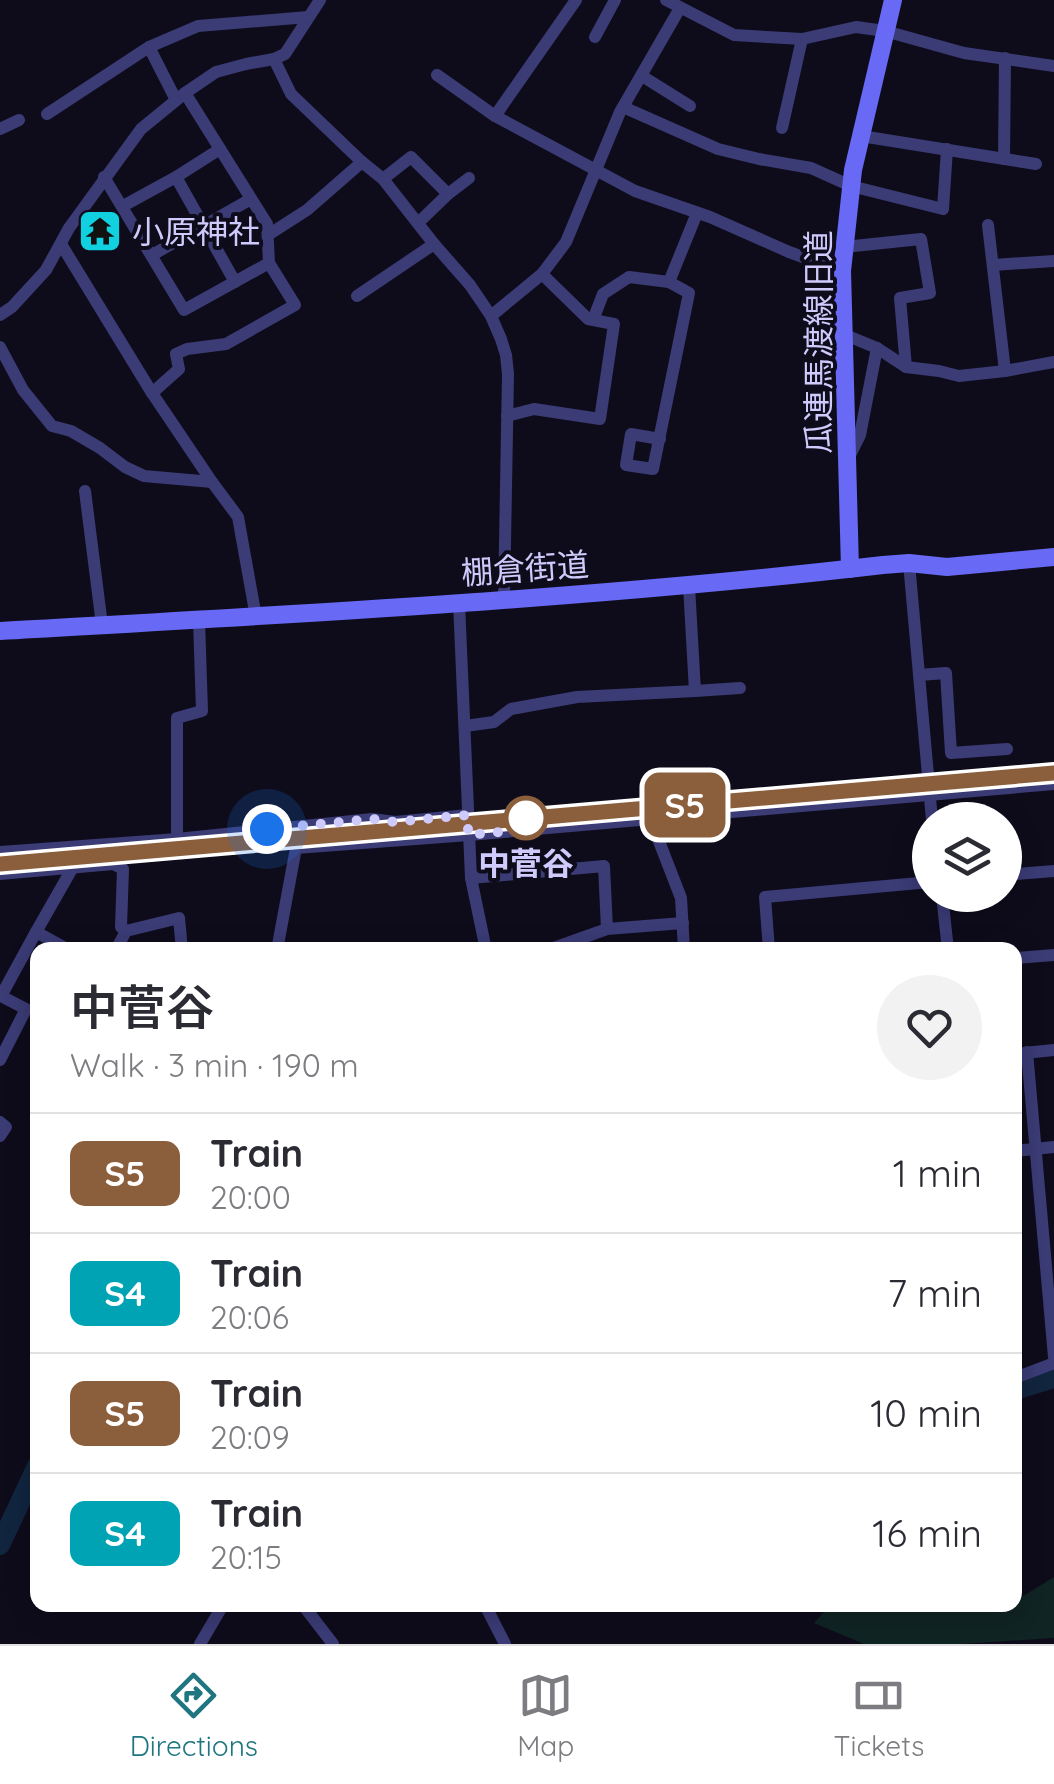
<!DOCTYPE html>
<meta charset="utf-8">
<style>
body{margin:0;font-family:Quicksand,"Noto Sans JP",sans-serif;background:#f2f2f3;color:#2b2b33;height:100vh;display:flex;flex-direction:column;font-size:38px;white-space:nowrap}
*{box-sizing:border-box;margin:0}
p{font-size:32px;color:#7c7c81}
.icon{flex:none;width:55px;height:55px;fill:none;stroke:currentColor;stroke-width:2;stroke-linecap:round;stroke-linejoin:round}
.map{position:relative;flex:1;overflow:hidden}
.side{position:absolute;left:30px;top:942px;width:992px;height:670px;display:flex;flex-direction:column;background:#fff;border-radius:20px;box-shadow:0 5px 25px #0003}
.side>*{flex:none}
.badge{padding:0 20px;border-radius:15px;font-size:35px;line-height:65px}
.tools{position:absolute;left:912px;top:802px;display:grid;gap:20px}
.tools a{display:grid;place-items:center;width:110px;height:110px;border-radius:50%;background:#fff;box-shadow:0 5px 25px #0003;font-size:50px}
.you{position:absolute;width:50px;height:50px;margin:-25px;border:8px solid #fff;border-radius:50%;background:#1a73e8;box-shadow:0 0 0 15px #1a73e833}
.map>.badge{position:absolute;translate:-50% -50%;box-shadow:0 0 0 5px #fff}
.round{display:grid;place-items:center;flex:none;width:105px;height:105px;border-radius:52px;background:#f2f2f3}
.overview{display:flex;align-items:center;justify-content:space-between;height:170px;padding:0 40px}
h1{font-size:48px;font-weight:600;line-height:75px}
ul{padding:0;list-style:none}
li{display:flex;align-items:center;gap:30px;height:120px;padding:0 40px;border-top:2px solid #e1e1e2}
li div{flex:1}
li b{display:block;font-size:38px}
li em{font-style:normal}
li .badge{min-width:110px;font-weight:700;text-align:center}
.tab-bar{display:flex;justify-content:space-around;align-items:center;height:140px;border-top:2px solid #e1e1e2;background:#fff;font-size:28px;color:#7c7c81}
.tab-bar a{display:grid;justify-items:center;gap:5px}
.tab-bar .selected{color:#1f7681}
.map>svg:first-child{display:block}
.green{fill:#102423}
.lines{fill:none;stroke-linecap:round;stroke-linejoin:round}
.river{stroke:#11253f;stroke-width:20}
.street{stroke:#3b3b76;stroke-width:12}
.secondary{stroke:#6869f4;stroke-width:18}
.rail-casing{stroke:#11d1e0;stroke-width:8}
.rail{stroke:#0e0c1b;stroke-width:4;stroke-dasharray:11;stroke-linecap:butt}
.line-casing{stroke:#fff;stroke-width:22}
.line{stroke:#8b5e3c;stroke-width:15}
.walk{stroke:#cecafb;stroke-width:10;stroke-dasharray:0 18}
.stop-dot{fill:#fff;stroke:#8b5e3c;stroke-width:5}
.labels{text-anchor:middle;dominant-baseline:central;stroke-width:8;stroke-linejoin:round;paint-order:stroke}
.poi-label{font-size:32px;fill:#cecafb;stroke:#0e0c1b;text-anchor:start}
.street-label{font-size:32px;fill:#cecafb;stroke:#0e0c1b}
.stop-label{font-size:32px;font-weight:bold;fill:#cecafb;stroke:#0e0c1b}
</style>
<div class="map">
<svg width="1054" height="1644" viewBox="0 0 1054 1644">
<rect width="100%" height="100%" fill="#0e0c1b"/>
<path class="green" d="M 1054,1577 L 1054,1638 L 961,1644 L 864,1644 L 814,1623 L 830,1605 L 984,1605 L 1004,1607 L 1015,1605 L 1015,1601 Z"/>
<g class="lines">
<g class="river">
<path d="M 1015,1390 L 1054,1378"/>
<path d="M 0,1545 L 38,1464"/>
</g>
<g class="street">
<path d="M 320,0 L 285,54 L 274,59 L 291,94 L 362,162 L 383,179 L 434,244 L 470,285 L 491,316 L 501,339 L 506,355 L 508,374 L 504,600"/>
<path d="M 576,0 L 495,116 L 635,191 L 710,217 L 789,252 L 842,271"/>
<path d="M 666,0 L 734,35 L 802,39 L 856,27 L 885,31 L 964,53 L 1054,66"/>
<path d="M 595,37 L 615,0"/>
<path d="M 149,47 L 176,100"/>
<path d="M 437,75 L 495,116"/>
<path d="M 642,76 L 690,106"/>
<path d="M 623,107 L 718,149 L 759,159 L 811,168 L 851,186 L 943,209 L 947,149"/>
<path d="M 47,114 L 149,47 L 198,26 L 308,17"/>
<path d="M 782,128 L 802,39"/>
<path d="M 0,129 L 19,120"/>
<path d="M 861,136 L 1036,164"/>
<path d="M 1004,159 L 1005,58"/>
<path d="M 104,177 L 184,310 L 269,263 L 267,224 L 185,93"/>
<path d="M 176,177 L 220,149"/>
<path d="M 383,179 L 411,157 L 448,194"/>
<path d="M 123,206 L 176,177 L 235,282"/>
<path d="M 418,223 L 448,194 L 469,178"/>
<path d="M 268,235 L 307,210 L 362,162"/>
<path d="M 61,244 L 152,393 L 212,482 L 238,517 L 256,617"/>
<path d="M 844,247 L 921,239 L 930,293 L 900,298 L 906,367"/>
<path d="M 152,255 L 251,199"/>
<path d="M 993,265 L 1054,261"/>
<path d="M 542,274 L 566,242 L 620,112 L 680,8"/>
<path d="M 669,282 L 697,213"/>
<path d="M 357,296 L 434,244"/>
<path d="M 0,315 L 12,307 L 46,270 L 69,228 L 141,129 L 185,93 L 216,72 L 246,64 L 274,59"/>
<path d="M 491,316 L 542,274 L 588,319 L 614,324 L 600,419 L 534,409 L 507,416"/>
<path d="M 593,320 L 603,294 L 629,277 L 669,282 L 689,293 L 653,469 L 626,465 L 631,434 L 660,439"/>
<path d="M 843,334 L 877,348 L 906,367 L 939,371 L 959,376 L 1005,371 L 988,225"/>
<path d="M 0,347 L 23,390 L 52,426 L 71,431 L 100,448 L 125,467 L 144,476 L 212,482"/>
<path d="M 1005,371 L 1054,362"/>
<path d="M 152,393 L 179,369 L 176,354 L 187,349 L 226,344 L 295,305 L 269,263"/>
<path d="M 849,457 L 860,435 L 877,348"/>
<path d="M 85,491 L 102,625"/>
<path d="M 909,563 L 932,820"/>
<path d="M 689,586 L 695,691 L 740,688"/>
<path d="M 459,603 L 471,878 L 486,950"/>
<path d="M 919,675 L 946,673 L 951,753 L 1007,749"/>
<path d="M 465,726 L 494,722 L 511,709 L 577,697 L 695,691"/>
<path d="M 650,818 L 681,898 L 684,950"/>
<path d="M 177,839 L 177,718 L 202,711 L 199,620"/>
<path d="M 0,852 L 177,839 L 372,819 L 395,822 L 468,815"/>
<path d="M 0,874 L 113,864 L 123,869 L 121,927 L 126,931 L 116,950"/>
<path d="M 1005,875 L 1054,871"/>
<path d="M 471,878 L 604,866 L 607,929"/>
<path d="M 942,895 L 948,950"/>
<path d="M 126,931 L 179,918 L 182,950"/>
<path d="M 69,950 L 36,932 L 73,867"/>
<path d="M 277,950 L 296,848 L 469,835 L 1054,784"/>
<path d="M 548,950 L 607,929 L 683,923"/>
<path d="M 769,950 L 765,897 L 930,882"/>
<path d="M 1015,958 L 1054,955"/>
<path d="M 1027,1052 L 1054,1357"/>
<path d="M 1015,1054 L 1054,1050"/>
<path d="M 0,1060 L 26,1009 L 1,996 L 36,932"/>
<path d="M 0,1122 L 6,1127 L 0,1136"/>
<path d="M 1015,1151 L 1054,1147"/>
<path d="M 1015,1378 L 1054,1363"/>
<path d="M 303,1605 L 333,1644"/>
<path d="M 485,1605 L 505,1644"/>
<path d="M 200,1644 L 223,1605"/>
</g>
<g class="secondary">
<path d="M 850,569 L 842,271 L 853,170 L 893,0"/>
<path d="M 0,631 C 295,614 590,599 883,565 L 909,563 L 947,567 L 1054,557"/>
</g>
<g class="rail-casing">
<path id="rail" d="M 0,864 L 1054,773"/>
</g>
<use href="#rail" class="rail"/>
</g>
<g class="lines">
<g class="line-casing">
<path id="line" d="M 0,864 L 1054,773"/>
</g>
<use href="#line" class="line"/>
<path class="walk" d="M 267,829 L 372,819 L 395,822 L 468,815 L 468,835 L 541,828 L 526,818"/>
</g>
<defs>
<g id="temple-square" transform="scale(2.25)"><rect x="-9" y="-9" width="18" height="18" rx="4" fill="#11d1e0" stroke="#0e0c1b"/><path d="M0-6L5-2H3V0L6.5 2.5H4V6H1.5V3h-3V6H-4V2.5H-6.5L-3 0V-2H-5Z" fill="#111"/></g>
</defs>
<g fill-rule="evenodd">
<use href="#temple-square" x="100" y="231"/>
</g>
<circle class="stop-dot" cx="526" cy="818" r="20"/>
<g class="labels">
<g class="poi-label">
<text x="132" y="231">小原神社</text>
</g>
<g class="street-label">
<text transform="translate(818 342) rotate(-90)">瓜連馬渡線旧道</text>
<text transform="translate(525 568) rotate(-4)">棚倉街道</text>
</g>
<g class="stop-label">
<text x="526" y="863">中菅谷</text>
</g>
</g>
</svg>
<div class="tools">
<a><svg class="icon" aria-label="layers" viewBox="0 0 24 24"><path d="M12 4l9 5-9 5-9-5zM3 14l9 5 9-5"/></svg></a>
</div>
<div class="you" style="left:267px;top:829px"></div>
<b class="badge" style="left:685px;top:805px;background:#8b5e3c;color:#fff">S5</b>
<section class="side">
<div class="overview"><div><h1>中菅谷</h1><p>Walk · 3 min · 190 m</p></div><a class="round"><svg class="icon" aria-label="heart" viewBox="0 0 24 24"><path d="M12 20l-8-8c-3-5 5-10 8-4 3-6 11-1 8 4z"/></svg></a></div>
<ul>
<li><span class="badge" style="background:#8b5e3c;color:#fff">S5</span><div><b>Train</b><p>20:00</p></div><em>1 min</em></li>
<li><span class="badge" style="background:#00a3b4;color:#fff">S4</span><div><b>Train</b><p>20:06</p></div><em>7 min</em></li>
<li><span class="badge" style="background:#8b5e3c;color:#fff">S5</span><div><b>Train</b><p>20:09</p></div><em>10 min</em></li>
<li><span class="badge" style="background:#00a3b4;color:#fff">S4</span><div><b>Train</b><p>20:15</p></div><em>16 min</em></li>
</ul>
</section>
</div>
<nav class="tab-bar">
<a class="selected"><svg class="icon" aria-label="directions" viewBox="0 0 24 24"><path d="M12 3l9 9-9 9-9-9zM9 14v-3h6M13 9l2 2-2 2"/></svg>Directions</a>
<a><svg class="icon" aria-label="map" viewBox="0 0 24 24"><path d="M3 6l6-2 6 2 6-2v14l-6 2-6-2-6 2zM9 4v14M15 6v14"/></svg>Map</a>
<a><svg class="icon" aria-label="tickets" viewBox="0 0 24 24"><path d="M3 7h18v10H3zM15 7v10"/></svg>Tickets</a>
</nav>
